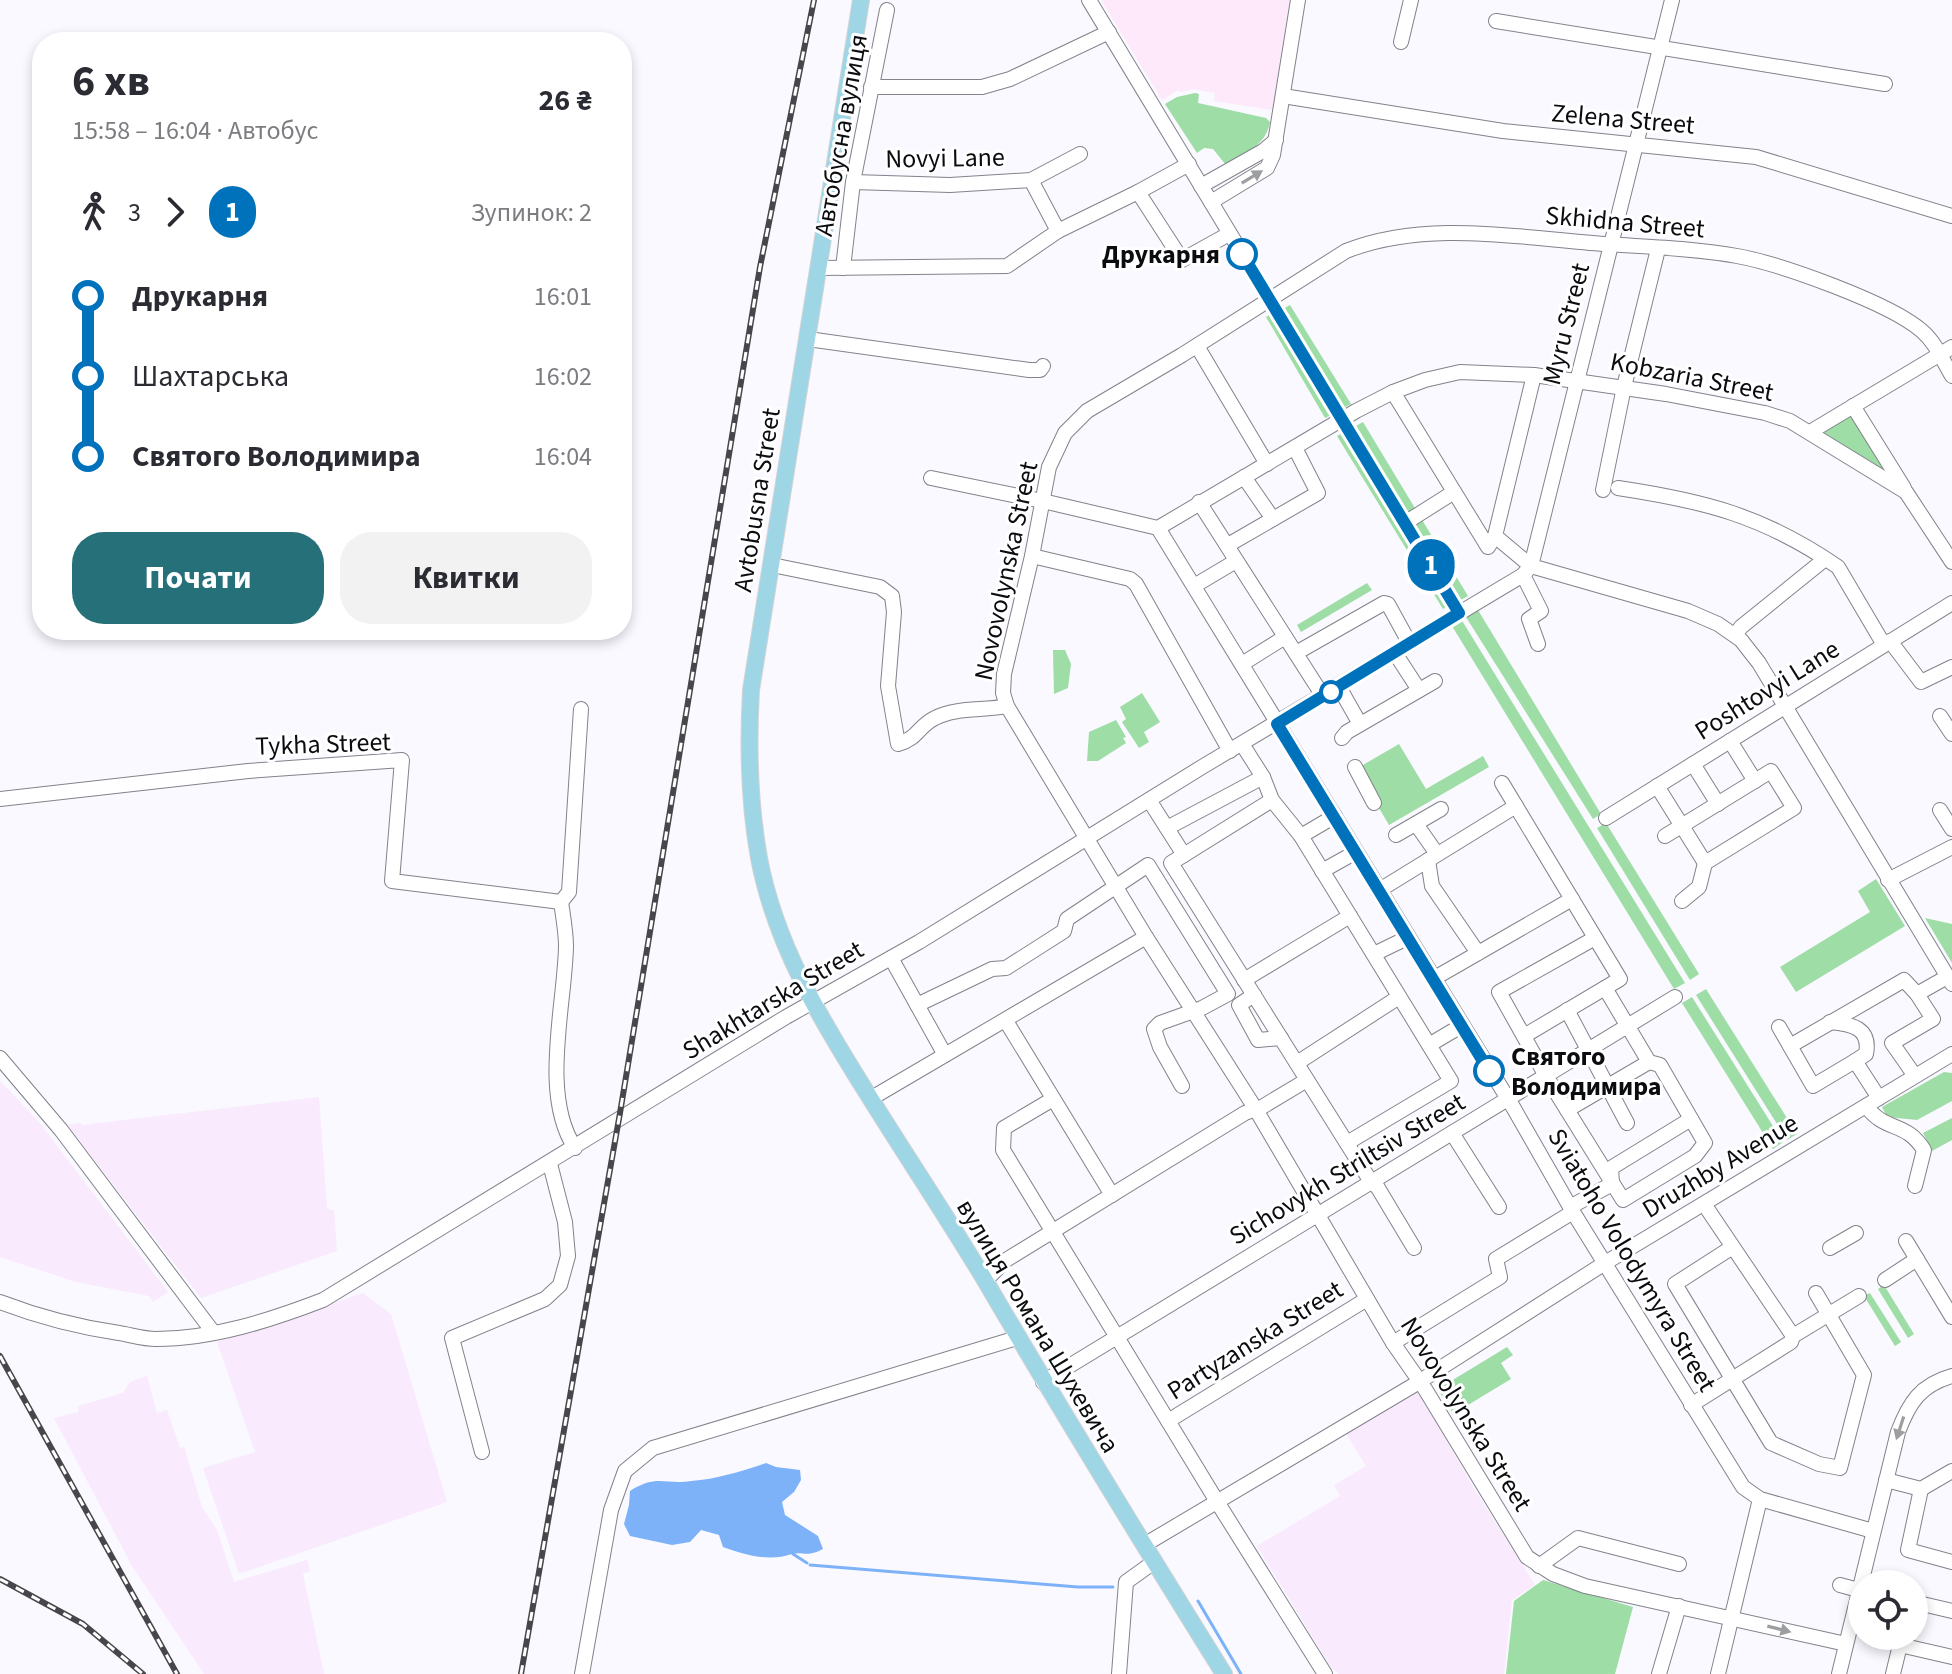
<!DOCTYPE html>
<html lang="uk">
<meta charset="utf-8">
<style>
body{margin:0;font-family:"Source Sans 3",sans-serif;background:#f2f2f3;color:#2b2b33;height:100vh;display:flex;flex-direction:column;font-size:30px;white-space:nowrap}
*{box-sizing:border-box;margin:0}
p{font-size:26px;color:#7c7c81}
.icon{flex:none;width:44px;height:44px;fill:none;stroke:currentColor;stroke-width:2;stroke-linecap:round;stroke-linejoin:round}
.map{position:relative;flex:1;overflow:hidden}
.sheet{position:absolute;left:32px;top:32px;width:600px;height:608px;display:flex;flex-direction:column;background:#fff;border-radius:32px;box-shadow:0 4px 12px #0003}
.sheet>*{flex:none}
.badge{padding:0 16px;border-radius:26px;font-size:28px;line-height:52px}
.tools{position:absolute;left:1848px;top:1570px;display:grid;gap:16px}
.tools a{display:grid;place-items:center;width:80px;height:80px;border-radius:50%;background:#fff;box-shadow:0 4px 12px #0003;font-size:40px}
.map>.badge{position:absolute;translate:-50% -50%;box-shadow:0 0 0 4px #fff}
.legs{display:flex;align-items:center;gap:12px;height:88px;padding:0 40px;font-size:26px}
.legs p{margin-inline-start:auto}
.headline{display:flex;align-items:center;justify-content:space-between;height:136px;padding:0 40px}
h1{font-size:44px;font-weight:700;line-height:60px}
.button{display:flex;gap:16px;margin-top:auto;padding:16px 40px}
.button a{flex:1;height:92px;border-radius:32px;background:#267079;color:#fff;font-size:32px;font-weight:700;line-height:92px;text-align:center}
.button a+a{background:#f2f2f3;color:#2b2b33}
ul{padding:0 40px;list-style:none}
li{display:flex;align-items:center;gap:28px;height:80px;font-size:30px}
li i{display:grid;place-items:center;width:12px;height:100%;margin:0 10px;background:currentColor}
li i::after{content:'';width:20px;height:20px;margin:-10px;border:6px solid;border-radius:50%;background:#fff}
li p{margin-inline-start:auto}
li:first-child i{background:linear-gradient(#0000 50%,currentColor 0)}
li:last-child i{background:linear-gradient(currentColor 50%,#0000 0)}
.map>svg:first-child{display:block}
.commercial{fill:#fde9f9}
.industrial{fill:#f9eafd}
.green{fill:#9edda5}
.water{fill:#7db2f8}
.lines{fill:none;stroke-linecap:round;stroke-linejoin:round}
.stream{stroke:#7db2f8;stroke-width:3}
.minor-casing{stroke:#82838b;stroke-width:16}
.major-casing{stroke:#d3d3d4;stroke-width:18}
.minor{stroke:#fff;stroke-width:14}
.major{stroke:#9ed6e6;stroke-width:16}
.rail-casing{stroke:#47474b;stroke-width:6}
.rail{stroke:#fff;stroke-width:3;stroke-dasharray:9;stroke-linecap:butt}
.oneway{fill:#9d9e9f}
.line-1-casing{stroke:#fff;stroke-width:18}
.line-1{stroke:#0072bc;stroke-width:12}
.stop-1-dot{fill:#fff;stroke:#0072bc;stroke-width:4}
.labels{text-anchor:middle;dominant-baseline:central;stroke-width:6;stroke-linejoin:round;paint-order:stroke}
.street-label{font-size:26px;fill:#0b0c0f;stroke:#fff}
.stop-label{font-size:26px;font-weight:bold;fill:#0b0c0f;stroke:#fff;text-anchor:end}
</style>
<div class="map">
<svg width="1952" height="1674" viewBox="0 0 1952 1674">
<rect width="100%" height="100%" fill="#f9f9ff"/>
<path class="commercial" d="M 1101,0 L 1290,0 L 1272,110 L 1214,101 L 1215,93 L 1193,89 L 1180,92 L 1178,90 L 1162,100 Z"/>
<g class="industrial">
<path d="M 0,1081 L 39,1122 L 168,1292 L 153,1302 L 149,1296 L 76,1282 L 0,1257 Z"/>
<path d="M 319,1097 L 327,1209 L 334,1210 L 337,1251 L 201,1298 L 67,1125 L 81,1123 L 82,1125 Z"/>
<path d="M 363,1293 L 391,1314 L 447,1502 L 239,1574 L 203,1468 L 255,1452 L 217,1342 Z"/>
<path d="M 147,1376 L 157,1413 L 167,1410 L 180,1448 L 184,1447 L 202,1507 L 217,1530 L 234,1582 L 307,1560 L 310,1571 L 303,1574 L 324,1674 L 204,1674 L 132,1566 L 54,1418 L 78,1412 L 78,1406 L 123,1393 L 130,1382 Z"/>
<path d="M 1417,1390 L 1475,1490 L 1535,1585 L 1512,1600 L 1504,1674 L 1339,1674 L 1330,1666 L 1257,1546 L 1340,1496 L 1334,1485 L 1366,1466 L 1346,1433 Z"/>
</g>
<g class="green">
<path d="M 1195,93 L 1199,94 L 1198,103 L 1266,118 L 1270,122 C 1266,145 1245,154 1226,165 L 1213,149 L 1204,148 L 1197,153 L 1165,104 L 1177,97 Z"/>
<path d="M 1290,305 L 1351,404 L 1343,408 L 1283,309 Z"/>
<path d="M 1276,311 L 1334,414 L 1325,418 L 1266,317 Z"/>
<path d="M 1852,414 L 1891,475 L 1823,432 Z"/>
<path d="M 1363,422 L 1468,596 L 1459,601 L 1356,426 Z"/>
<path d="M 1346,431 L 1451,604 L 1443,609 L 1337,436 Z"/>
<path d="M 1367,583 L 1372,590 L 1301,632 L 1297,625 Z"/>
<path d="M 1478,610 L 1601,814 L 1593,819 L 1466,617 Z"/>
<path d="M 1461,619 L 1685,983 L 1674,989 L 1452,626 Z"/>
<path d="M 1053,650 L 1065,650 L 1071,664 L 1068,688 L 1054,694 Z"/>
<path d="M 1142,693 L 1160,722 L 1144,732 L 1149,742 L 1139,748 L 1122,722 L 1126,719 L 1120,707 Z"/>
<path d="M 1116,720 L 1126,737 L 1123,738 L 1126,743 L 1098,761 L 1087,761 L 1089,732 Z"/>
<path d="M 1399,744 L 1426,789 L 1483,756 L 1489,767 L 1389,825 L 1356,769 Z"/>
<path d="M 1606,823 L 1699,974 L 1690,980 L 1597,828 Z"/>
<path d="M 1876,879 L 1905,926 L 1796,992 L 1780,967 L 1870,912 L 1858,891 Z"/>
<path d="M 1925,918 L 1952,924 L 1952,963 Z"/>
<path d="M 1706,989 L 1797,1134 L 1787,1140 L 1696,995 Z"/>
<path d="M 1692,997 L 1783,1142 L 1773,1149 L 1682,1003 Z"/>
<path d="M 1944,1072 L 1952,1073 L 1952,1101 L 1917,1120 L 1887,1117 L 1882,1107 Z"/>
<path d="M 1952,1118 L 1952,1140 L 1932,1151 L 1923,1133 Z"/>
<path d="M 1884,1285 L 1914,1334 L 1908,1338 L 1878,1289 Z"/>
<path d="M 1870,1293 L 1901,1342 L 1895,1346 L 1864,1296 Z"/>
<path d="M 1507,1347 L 1513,1355 L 1501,1363 L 1511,1379 L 1453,1414 L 1436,1386 L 1444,1381 L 1451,1381 Z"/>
<path d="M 1543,1580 L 1633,1607 L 1615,1674 L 1506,1674 L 1514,1601 Z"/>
</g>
<path class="water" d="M 766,1463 L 776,1467 L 800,1470 L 801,1480 L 794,1492 L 782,1502 L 785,1515 L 818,1536 L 823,1549 C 806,1558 804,1551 792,1554 C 769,1562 745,1555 723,1547 L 719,1535 L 701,1530 L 690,1542 L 672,1545 L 630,1536 L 624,1524 L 629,1505 L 630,1491 C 657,1474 664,1485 691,1481 C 717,1479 742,1471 766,1463 Z"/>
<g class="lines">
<g class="stream">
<path d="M 793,1554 L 807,1563"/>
<path d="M 810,1565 L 1078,1587 L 1113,1587"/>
<path d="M 1198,1601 L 1241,1674"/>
</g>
<g class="minor-casing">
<g id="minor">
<path d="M 1089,0 L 1459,613"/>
<path d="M 1496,21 L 1885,84"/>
<path d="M 1401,42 L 1411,0"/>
<path d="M 871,87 L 982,87 L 1010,79 L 1109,32"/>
<path d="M 1283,96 L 1503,131 L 1756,157 L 1952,216"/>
<path d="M 1031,180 L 1058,231"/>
<path d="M 853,182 L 950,185 L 1031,180 L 1080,154"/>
<path d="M 1201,186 L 1263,151 L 1276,140"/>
<path d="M 1138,192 L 1189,164"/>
<path d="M 1211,202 L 1267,168 L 1273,155 L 1298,0"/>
<path d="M 820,268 L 1007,266 L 1058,231 L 1138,192 L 1182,260 L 1229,234"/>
<path d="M 843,268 L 853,182 L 887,10"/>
<path d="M 808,339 L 1029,370 L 1040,370 L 1043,366"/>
<path d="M 1197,346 L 1267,464"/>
<path d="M 1393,392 L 1488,547 L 1495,536 L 1534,375"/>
<path d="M 1853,406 L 1904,488"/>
<path d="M 1810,432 L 1952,347"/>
<path d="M 1244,477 L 1273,519"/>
<path d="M 931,478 L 1047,502 L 1158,528 L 1356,411 L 1393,392 L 1425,380 L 1460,372 L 1534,375 L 1666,394 L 1765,413 L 1790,421 L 1906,492 L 1952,562"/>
<path d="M 1618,488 C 1705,501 1764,516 1838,567 L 1884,645"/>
<path d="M 1603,490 L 1624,387 L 1658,249"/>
<path d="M 1199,502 L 1323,696"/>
<path d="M 1405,523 L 1454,492"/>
<path d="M 1158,528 L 1513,1107 L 1573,1212 L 1743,1487 L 1760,1499 L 1873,1531"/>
<path d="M 1495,536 L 1531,566 L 1688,611 L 1718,624 L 1741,640 L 1759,663 L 1952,984"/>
<path d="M 1228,545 L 1318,493 L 1295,448"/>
<path d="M 1032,556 L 1130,579 L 1136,584 L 1230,751"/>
<path d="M 772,565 L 880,587 L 892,596 L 894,612 L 888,686 L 898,744 C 919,738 918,726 935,718 C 956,707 984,711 1007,706"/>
<path d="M 1523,575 L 1541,611 L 1529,619 L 1538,644"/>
<path d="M 1194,586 L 1236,561"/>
<path d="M 1735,635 L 1741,627 L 1825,559"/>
<path d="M 1890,641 L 1921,682 L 1952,667"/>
<path d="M 1296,653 L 1384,603 L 1388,604 L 1410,644"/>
<path d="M 1395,653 L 1419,690"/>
<path d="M 1242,664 L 1285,637"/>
<path d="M 1339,687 L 1360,724"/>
<path d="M 1940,716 L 1952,734"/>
<path d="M 1342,738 L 1347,732 L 1435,681"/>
<path d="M 1730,741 L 1755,781"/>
<path d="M 1242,744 L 1263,777 L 1272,800 L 1301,836 L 1451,1081 L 1347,1143"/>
<path d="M 1693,764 L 1718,804"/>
<path d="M 1355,767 L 1374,803"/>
<path d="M 1502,783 L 1620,979 L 1524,1036"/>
<path d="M 1657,786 L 1705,863"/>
<path d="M 0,799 L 248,771 L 402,760 L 392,881 L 561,902 C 563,916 566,932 566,946 C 565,1005 540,1095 575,1148"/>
<path d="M 1149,800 L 1184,855"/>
<path d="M 1272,800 L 1171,863 L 1368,1177 L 1378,1188 L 1414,1248"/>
<path d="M 1940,810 L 1952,829"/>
<path d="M 1606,818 L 1952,603"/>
<path d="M 1416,824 L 1437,854"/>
<path d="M 1167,828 L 1263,777"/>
<path d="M 1396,835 L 1441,809"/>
<path d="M 1301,836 L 1335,816"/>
<path d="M 1665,836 L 1771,771 L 1794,808 L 1705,863 L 1699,887 L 1682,901"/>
<path d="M 1428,860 L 1432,886 L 1478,953"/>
<path d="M 1322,871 L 1356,852"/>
<path d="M 1888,880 L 1952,847"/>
<path d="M 1378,891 L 1516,806"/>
<path d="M 561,902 L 569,892 L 581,709"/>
<path d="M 1595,938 L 1499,992 L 1546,1076 L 1623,1200 L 1695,1156 L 1705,1143 L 1660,1065 L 1649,1062 L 1605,988"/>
<path d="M 1374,954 L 1407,938"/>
<path d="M 891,958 L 945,1055"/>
<path d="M 1433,979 L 1572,899"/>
<path d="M 1244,980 L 1350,916"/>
<path d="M 1254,995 L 1239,1005 L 1258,1040 L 1281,1038"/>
<path d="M 917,1005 L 992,969 L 1006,968 L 1064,931 L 1067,919 L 1148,865 L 1228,994 L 1202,1008 L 1160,1023 L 1154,1029 L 1160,1047 L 1182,1086"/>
<path d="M 1567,1010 L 1627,1123"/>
<path d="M 1006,1021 L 1112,1195"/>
<path d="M 1830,1022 C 1852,1024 1871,1028 1866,1054 L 1855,1061 L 1879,1098"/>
<path d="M 1779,1027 L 1813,1086 L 1855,1061"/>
<path d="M 1429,1045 L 1461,1026"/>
<path d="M 1790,1046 L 1904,980 L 1917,994"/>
<path d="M 0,1058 L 61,1130 L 213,1332"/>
<path d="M 1297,1063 L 1399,997"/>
<path d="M 1915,1076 L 1892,1043 L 1933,1019 L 1917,994 L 1947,977"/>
<path d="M 870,1099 L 1146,937"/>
<path d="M 1053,1099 L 1004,1128 L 1003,1150 L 1221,1508 L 1325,1674"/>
<path d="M 1866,1106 C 1886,1133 1905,1120 1924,1150 L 1915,1186"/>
<path d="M 1567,1110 L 1649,1062"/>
<path d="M 1452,1133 L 1499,1207"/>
<path d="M 1570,1207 L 1612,1184 L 1611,1168 L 1691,1119"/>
<path d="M 1906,1241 L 1952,1317"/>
<path d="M 1731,1248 L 1675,1284 L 1771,1443 L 1819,1464 L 1840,1468 L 1864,1375 L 1816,1293"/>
<path d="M 1830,1248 L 1856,1233"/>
<path d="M 1885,1280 L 1917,1259"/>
<path d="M 985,1281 L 1006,1260 L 1245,1113 L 1262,1107 L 1307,1080"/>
<path d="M 0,1302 C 39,1317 78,1327 119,1333 C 131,1335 144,1339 156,1339 C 213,1339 271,1320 323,1300 L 786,1017 L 919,942 L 1202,767 L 1523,575 L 1531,566 L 1672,0"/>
<path d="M 1793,1336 L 1859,1296"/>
<path d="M 1393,1343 L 1500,1277 L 1496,1259 L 1573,1212"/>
<path d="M 1043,1382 L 1675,997"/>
<path d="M 1691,1405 L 1791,1342 L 1793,1336 L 1704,1204"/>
<path d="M 1168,1421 L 1367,1299"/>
<path d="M 482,1452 L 452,1338 L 545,1299 L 560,1285 L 568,1256 L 565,1222 L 550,1164"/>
<path d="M 1886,1480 L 1921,1489 L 1952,1471"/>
<path d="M 1921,1489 L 1908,1550 L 1952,1562"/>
<path d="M 1144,1545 L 1414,1385 L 1605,1263 L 1952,1054"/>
<path d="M 1539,1566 L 1578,1538 L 1679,1564"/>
<path d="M 1840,1585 L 1862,1591"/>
<path d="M 1914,1602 L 1952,1611"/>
<path d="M 1846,1644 L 1585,1586 L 1553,1574 L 1527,1557 L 1425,1389 L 1393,1343 L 1255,1108 L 1146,937 L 1007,706 L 1003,693 L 1004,674 L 1032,556 L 1049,467 L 1065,433 L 1087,411 L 1182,355 L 1346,251 C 1427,219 1520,238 1605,244 C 1648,247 1694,248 1737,256 C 1781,264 1890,303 1922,331 C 1936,343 1943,361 1952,376"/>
<path d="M 582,1674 L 611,1510 L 625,1471 L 653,1448 L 1017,1338"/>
<path d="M 1119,1674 L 1126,1582 L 1154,1562"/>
<path d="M 1659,1674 L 1679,1606"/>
<path d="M 1718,1674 L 1760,1499"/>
<path d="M 1839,1674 L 1898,1432 C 1909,1403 1920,1385 1952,1376"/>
<path d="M 1893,1674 L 1900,1645 L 1952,1657"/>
</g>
</g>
<g class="major-casing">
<path id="major" d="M 861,0 L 751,690 C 748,745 749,803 759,858 C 775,944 821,1020 867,1093 C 906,1156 948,1218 986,1282 C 1063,1414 1143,1544 1224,1674"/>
</g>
<use href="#minor" class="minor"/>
<use href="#major" class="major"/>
<g class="rail-casing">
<g id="rail">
<path d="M 0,1356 L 177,1674"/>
<path d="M 0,1579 L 83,1624 L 143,1674"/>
<path d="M 521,1674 L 620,1113 L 760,267 L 814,0"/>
</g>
</g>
<use href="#rail" class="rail"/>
</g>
<defs><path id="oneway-solid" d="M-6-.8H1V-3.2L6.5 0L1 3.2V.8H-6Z" transform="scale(2)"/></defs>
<g class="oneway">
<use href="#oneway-solid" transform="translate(1252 177) rotate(-31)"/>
<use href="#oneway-solid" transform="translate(1900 1428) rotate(108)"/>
<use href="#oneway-solid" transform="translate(1779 1629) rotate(14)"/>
</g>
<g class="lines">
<g class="line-1-casing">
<path id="line-1" d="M 1242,254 L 1459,613 L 1277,724 L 1489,1071"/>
</g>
<use href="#line-1" class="line-1"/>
</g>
<g class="stop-1-dot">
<circle cx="1242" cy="254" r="14"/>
<circle cx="1331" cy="692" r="10"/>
<circle cx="1489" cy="1071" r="14"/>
</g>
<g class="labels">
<g class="street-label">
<text transform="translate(1623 119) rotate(5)">Zelena Street</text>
<text transform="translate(841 135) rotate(-80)">Автобусна вулиця</text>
<text transform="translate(945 158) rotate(-1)">Novyi Lane</text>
<text transform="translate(1625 222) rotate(5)">Skhidna Street</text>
<text transform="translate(1566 324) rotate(-76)">Myru Street</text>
<text transform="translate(1692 377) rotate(11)">Kobzaria Street</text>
<text transform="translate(757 500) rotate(-81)">Avtobusna Street</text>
<text transform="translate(1006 571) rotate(-78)">Novovolynska Street</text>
<text transform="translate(1767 690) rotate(-32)">Poshtovyi Lane</text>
<text transform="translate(323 744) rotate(-2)">Tykha Street</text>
<text transform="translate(773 1000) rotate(-31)">Shakhtarska Street</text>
<text transform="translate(1720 1166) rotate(-31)">Druzhby Avenue</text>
<text transform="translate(1347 1169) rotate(-31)">Sichovykh Striltsiv Street</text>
<text transform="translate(1632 1260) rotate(59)">Sviatoho Volodymyra Street</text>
<text transform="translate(1038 1326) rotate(59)">вулиця Романа Шухевича</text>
<text transform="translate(1255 1340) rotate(-32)">Partyzanska Street</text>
<text transform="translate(1466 1414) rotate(58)">Novovolynska Street</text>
</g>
<g class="stop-label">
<text x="1220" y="254">Друкарня</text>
<text x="1511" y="1056" text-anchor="start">Святого<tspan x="1511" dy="30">Володимира</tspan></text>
</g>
</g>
</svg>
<div class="tools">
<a><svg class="icon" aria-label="locate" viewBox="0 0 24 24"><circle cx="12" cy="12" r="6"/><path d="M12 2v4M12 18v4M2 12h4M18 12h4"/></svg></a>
</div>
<b class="badge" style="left:1431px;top:565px;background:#0072bc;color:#fff">1</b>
<section class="sheet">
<div class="headline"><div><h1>6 хв</h1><p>15:58 – 16:04 · Автобус</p></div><b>26 ₴</b></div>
<div class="legs"><svg class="icon" aria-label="walk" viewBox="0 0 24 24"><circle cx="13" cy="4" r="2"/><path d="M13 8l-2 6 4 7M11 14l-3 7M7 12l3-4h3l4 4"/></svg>3<svg class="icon" aria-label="forward" viewBox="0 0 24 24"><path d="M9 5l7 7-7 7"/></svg><b class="badge" style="background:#0072bc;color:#fff">1</b><p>Зупинок: 2</p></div>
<ul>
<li><i style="color:#0072bc"></i><b>Друкарня</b><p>16:01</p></li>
<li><i style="color:#0072bc"></i><span>Шахтарська</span><p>16:02</p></li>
<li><i style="color:#0072bc"></i><b>Святого Володимира</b><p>16:04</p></li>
</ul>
<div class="button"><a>Почати</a><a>Квитки</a></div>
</section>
</div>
